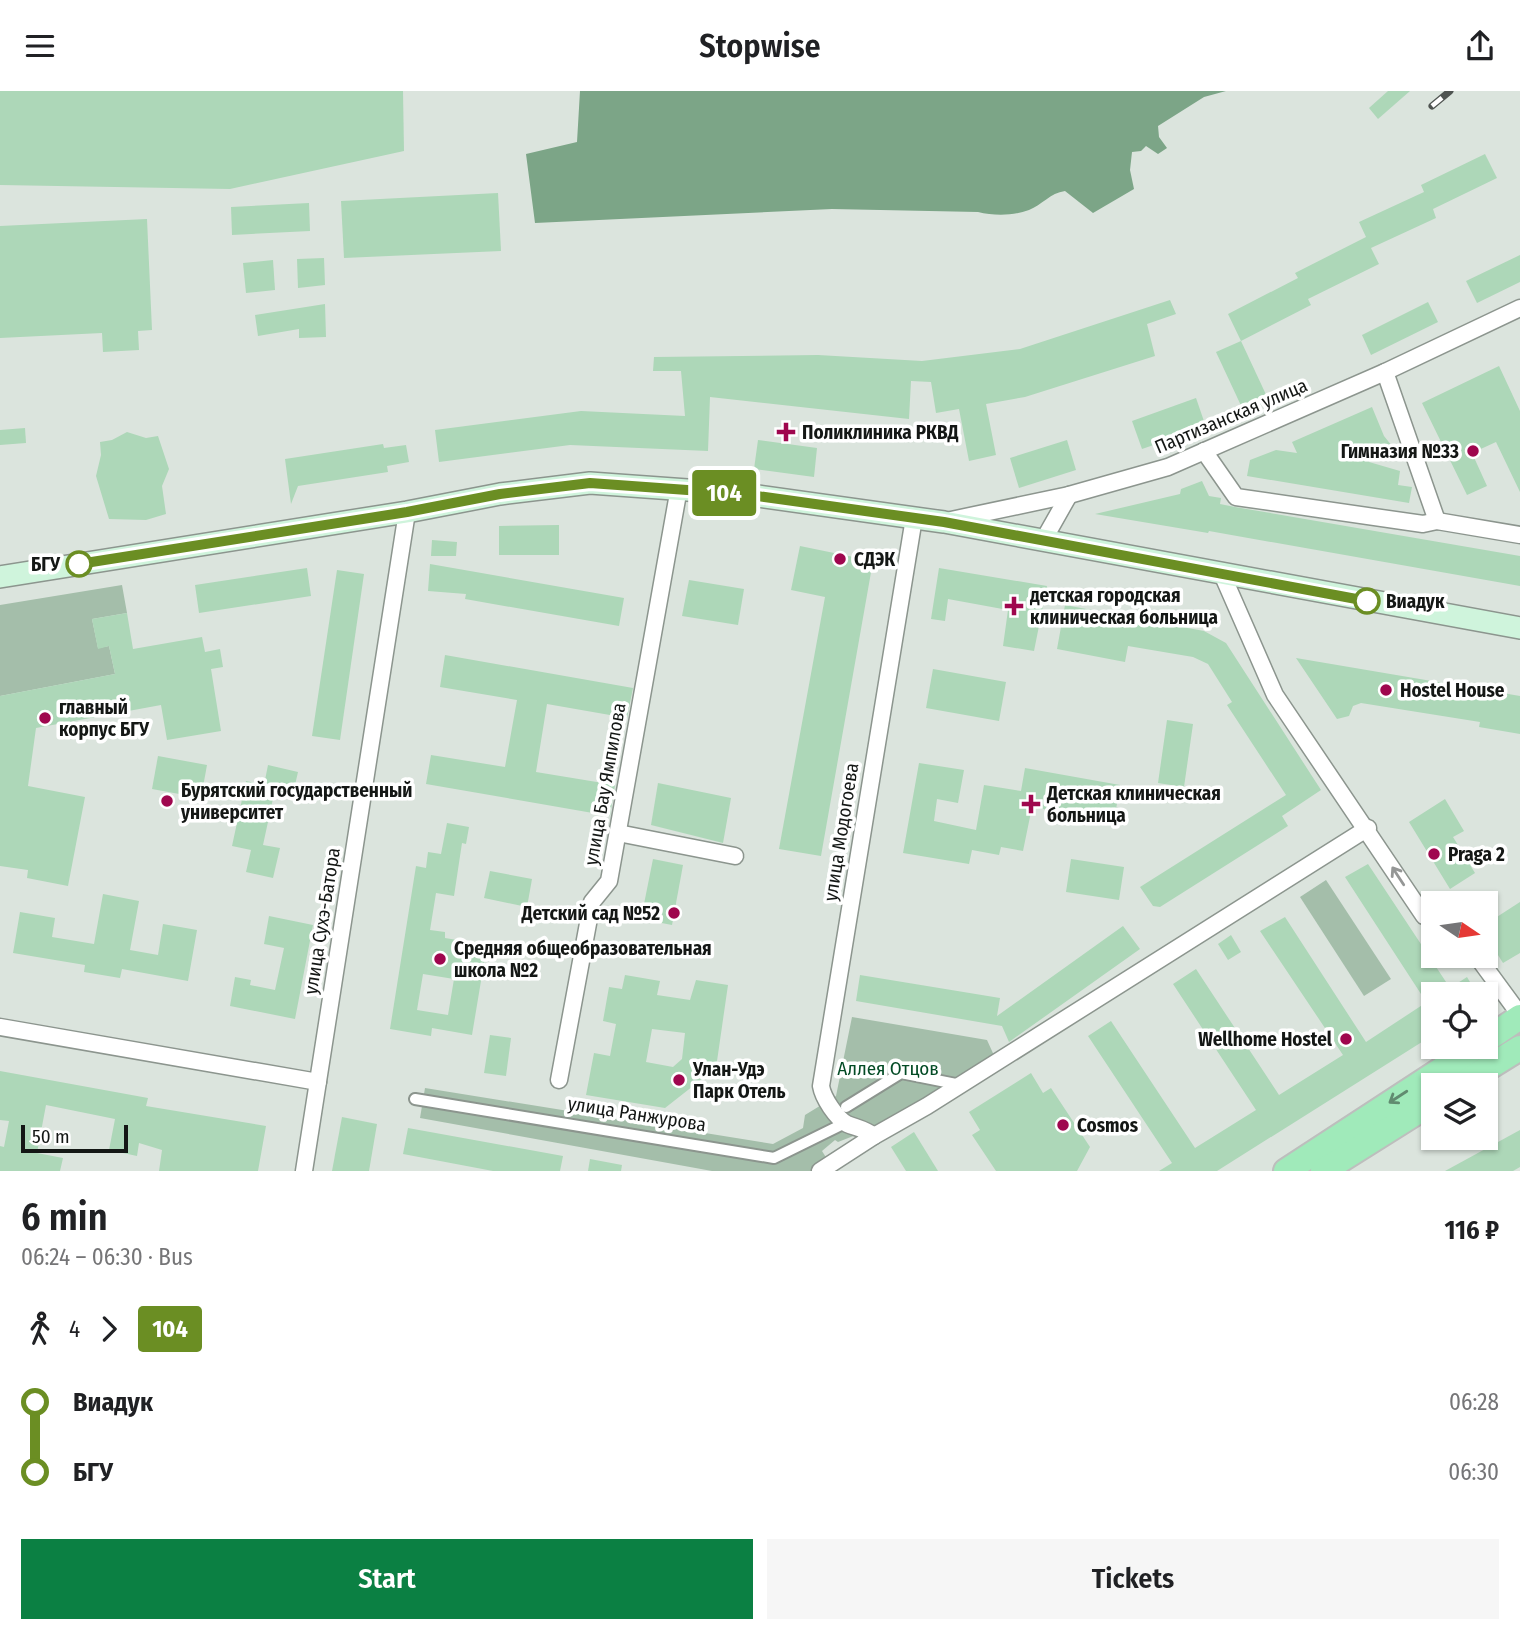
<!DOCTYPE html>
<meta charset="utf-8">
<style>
body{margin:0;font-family:"Fira Sans Condensed",sans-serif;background:#f6f6f6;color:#202124;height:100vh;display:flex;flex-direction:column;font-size:26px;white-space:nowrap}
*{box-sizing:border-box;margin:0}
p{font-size:23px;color:#757577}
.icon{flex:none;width:38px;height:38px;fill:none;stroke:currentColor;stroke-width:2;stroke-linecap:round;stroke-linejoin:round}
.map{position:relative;height:1080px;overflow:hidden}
.side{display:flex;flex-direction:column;background:#fff;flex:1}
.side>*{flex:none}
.badge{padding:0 14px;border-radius:5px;font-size:24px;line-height:46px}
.needle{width:46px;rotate:103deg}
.controls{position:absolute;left:1421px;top:800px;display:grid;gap:14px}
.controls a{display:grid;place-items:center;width:77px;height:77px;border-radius:0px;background:#fff;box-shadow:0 2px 5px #0004;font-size:35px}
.scale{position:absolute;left:21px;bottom:18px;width:107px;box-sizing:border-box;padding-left:7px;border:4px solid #141715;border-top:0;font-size:19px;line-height:24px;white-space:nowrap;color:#141715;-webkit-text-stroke:5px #fff;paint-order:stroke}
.map>.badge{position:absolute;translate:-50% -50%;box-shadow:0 0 0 4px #fff}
.legs{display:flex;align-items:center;gap:10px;height:77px;padding:0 21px;font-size:23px}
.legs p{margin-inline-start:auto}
.headline{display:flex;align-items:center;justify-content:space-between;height:119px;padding:0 21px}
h1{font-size:38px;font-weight:600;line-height:52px}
.cta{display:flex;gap:14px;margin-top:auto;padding:14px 21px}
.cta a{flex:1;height:80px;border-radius:0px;background:#0b8043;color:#fff;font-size:28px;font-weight:600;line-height:80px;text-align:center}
.cta a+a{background:#f6f6f6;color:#202124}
ul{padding:0 21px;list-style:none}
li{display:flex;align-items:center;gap:24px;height:70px;font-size:26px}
li i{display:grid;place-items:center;width:10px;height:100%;margin:0 9px;background:currentColor}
li i::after{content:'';width:18px;height:18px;margin:-9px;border:5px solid;border-radius:50%;background:#fff}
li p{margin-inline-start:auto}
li:first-child i{background:linear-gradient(#0000 50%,currentColor 0)}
li:last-child i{background:linear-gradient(currentColor 50%,#0000 0)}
header{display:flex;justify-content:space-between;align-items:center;height:91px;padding:0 21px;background:#fff;font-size:32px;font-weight:600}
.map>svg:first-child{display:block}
.green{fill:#a4beaa}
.water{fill:#7ca587}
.building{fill:#add7b8;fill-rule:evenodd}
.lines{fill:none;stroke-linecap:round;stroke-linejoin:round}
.pedestrian-casing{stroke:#8c958e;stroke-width:14}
.minor-casing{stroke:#8c958e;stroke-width:19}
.secondary-casing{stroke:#8c958e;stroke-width:24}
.primary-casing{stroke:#bdbebd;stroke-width:28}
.pedestrian{stroke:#fff;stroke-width:10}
.minor{stroke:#fff;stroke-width:16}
.secondary{stroke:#cff4dc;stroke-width:21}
.primary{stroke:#a0eaba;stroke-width:24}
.rail-casing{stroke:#4f5451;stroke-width:7}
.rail{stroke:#fff;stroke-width:4.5;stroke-dasharray:13;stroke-linecap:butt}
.oneway{stroke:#959796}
.oneway2{stroke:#618b70}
.line-1-casing{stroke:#fff;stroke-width:16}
.line-1{stroke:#6b8e23;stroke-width:10}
.poi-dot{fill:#9f074e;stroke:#fff;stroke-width:2.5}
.stop-1-dot{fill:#fff;stroke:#6b8e23;stroke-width:3.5}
.labels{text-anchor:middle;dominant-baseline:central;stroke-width:7;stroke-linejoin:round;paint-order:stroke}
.street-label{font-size:19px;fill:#141715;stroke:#fff}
.poi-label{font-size:19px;font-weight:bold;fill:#141715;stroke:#fff;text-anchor:start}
.stop-label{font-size:19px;font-weight:bold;fill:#141715;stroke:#fff;text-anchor:end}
.park-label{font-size:19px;fill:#034b25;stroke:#fff}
</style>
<header><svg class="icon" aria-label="menu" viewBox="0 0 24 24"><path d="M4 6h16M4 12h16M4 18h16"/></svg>Stopwise<svg class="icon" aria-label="share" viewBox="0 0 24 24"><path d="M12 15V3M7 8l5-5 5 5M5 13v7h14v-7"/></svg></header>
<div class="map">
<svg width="1520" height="1080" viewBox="0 0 1520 1080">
<rect width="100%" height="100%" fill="#dbe4dd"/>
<g class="green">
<path d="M 122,494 L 127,522 L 92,528 L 98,557 L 109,555 L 115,583 L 0,605 L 0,514 Z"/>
<path d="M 1326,789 L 1391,888 L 1364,905 L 1300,806 Z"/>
<path d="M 852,926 L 987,949 L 997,971 L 927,1015 L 915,1012 L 874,1037 L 838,1051 L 835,1049 L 822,1060 L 827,1068 L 816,1080 L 712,1080 L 420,1027 L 425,997 L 773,1053 L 803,1037 L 805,1024 L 836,1005 Z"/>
</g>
<path class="water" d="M 580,0 L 1226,0 L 1204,6 L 1158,35 L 1159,46 L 1167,57 L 1158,63 L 1146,55 L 1141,60 L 1132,61 L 1130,79 L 1134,98 L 1093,122 L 1065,100 C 1050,102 1042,114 1029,119 C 1013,125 994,125 978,121 L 832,118 L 535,132 L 526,63 L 577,51 Z"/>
<g class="building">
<path d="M 0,0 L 403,0 L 404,60 L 230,98 L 0,94 Z"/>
<path d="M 1388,0 L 1410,0 L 1378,28 L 1369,17 Z"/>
<path d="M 1485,63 L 1497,87 L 1433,118 L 1436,127 L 1371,157 L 1379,173 L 1308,208 L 1311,214 L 1241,250 L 1228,223 L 1298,187 L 1295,182 L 1366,146 L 1359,131 L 1424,101 L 1421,94 Z"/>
<path d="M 498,102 L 501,160 L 344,167 L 341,110 Z"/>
<path d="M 309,112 L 310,140 L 232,144 L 231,116 Z"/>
<path d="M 147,128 L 152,239 L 138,240 L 139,259 L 103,261 L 102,242 L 0,247 L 0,135 Z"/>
<path d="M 1520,164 L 1520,191 L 1477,212 L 1466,190 Z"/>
<path d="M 324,167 L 325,194 L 298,197 L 297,168 Z"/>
<path d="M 273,169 L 275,199 L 246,202 L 243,172 Z"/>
<path d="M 1170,209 L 1176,223 L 1147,233 L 1155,265 L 1025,306 L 986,313 L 996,364 L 969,370 L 959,318 L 936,322 L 931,291 L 911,290 L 909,328 L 710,306 L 708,360 L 570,354 L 439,371 L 435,339 L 581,320 L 685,325 L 681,280 L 653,280 L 654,266 L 818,264 L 922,270 L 1020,258 Z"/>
<path d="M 1428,211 L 1438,231 L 1371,264 L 1362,244 Z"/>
<path d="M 325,213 L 326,246 L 299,247 L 299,238 L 258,245 L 255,224 Z"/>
<path d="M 1241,250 L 1269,310 L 1244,321 L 1216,261 Z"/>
<path d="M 1499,275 L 1520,320 L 1520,401 L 1496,351 L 1472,362 L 1487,395 L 1467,404 L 1422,312 Z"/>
<path d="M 1196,307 L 1206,336 L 1142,358 L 1132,330 Z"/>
<path d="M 1372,316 L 1384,345 L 1396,360 L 1369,371 L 1400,380 L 1398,394 L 1412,396 L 1409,412 L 1247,385 L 1250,369 L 1276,359 L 1297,362 L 1292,351 Z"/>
<path d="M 25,337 L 26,352 L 0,354 L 0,339 Z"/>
<path d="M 127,341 L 146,347 L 158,345 L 169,378 L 162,395 L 166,423 L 146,429 L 109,428 L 96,385 L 101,364 L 100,351 L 112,349 Z"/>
<path d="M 758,349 L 817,357 L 814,386 L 754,378 Z"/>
<path d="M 1067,349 L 1076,379 L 1019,397 L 1010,367 Z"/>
<path d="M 383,353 L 384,357 L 406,354 L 409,371 L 387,375 L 388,381 L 298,395 L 291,413 L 285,368 Z"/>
<path d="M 1202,390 L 1209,405 L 1221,407 L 1220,413 L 1235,416 L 1520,465 L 1520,495 L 1209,440 L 1208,442 L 1095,423 L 1180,403 L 1181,398 Z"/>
<path d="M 559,434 L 559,464 L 499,464 L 499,435 Z"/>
<path d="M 432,449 L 457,451 L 456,465 L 431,465 Z"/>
<path d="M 800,455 L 873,470 L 821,765 L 779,758 L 825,506 L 791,499 Z"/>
<path d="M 430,473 L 624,507 L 619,535 L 465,508 L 466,503 L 428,500 Z"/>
<path d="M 307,477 L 311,505 L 199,522 L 195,494 Z"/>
<path d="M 939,477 L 1047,495 L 1034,560 L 1003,555 L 1008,519 L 948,508 L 945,530 L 931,528 Z"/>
<path d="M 337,479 L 364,483 L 340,649 L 312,645 Z"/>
<path d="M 689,489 L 744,498 L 738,534 L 682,525 Z"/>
<path d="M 1065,514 L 1204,540 L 1226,552 L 1321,699 L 1282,725 L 1288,735 L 1160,816 L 1153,815 L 1140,796 L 1286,704 L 1227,614 L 1232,611 L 1208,573 L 1193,566 L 1128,555 L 1125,571 L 1057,558 Z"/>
<path d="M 127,522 L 133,558 L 202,546 L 205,561 L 220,558 L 223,576 L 211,578 L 221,640 L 167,649 L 161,614 L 36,637 L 28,695 L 85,706 L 68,795 L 27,787 L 28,779 L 0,775 L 0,605 L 115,583 L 109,555 L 98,558 L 92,528 Z"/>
<path d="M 445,564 L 633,597 L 627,627 L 547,613 L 536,681 L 615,694 L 610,725 L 426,693 L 431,664 L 505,676 L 517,609 L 440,596 Z"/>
<path d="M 1296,567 L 1520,605 L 1520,643 L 1479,636 L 1480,631 L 1361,612 L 1353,615 L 1349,625 L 1337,628 Z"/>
<path d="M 933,578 L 1006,591 L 999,630 L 926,617 Z"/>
<path d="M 1167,629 L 1193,633 L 1184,696 L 1158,692 Z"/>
<path d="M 158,665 L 207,674 L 201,707 L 152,698 Z"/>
<path d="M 919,672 L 964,679 L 958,712 L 937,708 L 934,730 L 976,739 L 984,694 L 1021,700 L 1025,677 L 1120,694 L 1114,731 L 1032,716 L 1023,760 L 1001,756 L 999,764 L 972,759 L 969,773 L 903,762 Z"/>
<path d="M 268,674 L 298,681 L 292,707 L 274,703 L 263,754 L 280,757 L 273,787 L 246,781 L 251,759 L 232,755 L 246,690 L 264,694 Z"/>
<path d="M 658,692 L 731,707 L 723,752 L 651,734 Z"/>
<path d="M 1445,708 L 1464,740 L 1453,746 L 1475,782 L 1450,798 L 1409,731 Z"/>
<path d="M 447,732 L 469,736 L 466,753 L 462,752 L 454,805 L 436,802 L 430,839 L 445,841 L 445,847 L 487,854 L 472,944 L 432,937 L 431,945 L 390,938 L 416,775 L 426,777 L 428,761 L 441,763 ZM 423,883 L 454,888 L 448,924 L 417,919 Z"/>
<path d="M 653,768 L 683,774 L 672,834 L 641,828 Z"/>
<path d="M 1071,768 L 1124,776 L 1119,809 L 1066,801 Z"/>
<path d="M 1368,773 L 1450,897 L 1467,886 L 1477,903 L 1421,903 L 1345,786 Z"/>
<path d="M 490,780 L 532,788 L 527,816 L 484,807 Z"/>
<path d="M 103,803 L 139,810 L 130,859 L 158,864 L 163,833 L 197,839 L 188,890 L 122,878 L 120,887 L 84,881 L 85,874 L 13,862 L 20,821 L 55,827 L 52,846 L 94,853 Z"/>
<path d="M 1520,811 L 1520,862 L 1503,872 L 1486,845 L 1486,833 Z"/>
<path d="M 269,825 L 313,834 L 295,928 L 230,915 L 235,886 L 251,889 L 250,894 L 275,899 L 284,857 L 264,853 Z"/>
<path d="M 1285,826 L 1366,951 L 1433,907 L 1433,944 L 1217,1080 L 1159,1080 L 1172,1072 L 1088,945 L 1111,930 L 1195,1057 L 1256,1019 L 1173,893 L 1196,878 L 1279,1004 L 1343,964 L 1260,840 Z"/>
<path d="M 1123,835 L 1140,858 L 1009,951 L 1002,935 L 856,910 L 860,884 L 1000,907 L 997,925 Z"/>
<path d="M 1231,844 L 1241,861 L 1228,869 L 1218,853 Z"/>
<path d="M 625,884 L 660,890 L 657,904 L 690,909 L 696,889 L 728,894 L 716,977 L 665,1017 L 586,1004 L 594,962 L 610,965 L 616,933 L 603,930 L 609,896 L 622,898 ZM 652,938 L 685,942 L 682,968 L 673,976 L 646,971 Z"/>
<path d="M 490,944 L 511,947 L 506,985 L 484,982 Z"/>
<path d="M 0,980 L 148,1007 L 146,1015 L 266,1035 L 258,1080 L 159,1080 L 162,1059 L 139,1052 L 137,1065 L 109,1059 L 115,1028 L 46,1014 L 37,1062 L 63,1067 L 60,1080 L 0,1080 L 0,1055 L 4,1056 L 9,1030 L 0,1029 Z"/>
<path d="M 1031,982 L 1043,1002 L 1051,997 L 1090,1056 L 1077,1080 L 996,1080 L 972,1044 L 980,1039 L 969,1021 Z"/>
<path d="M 342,1026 L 377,1033 L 369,1080 L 332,1080 Z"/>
<path d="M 408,1037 L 563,1065 L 560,1080 L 493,1080 L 403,1063 Z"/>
<path d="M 1520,1039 L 1520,1076 L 1513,1080 L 1445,1080 Z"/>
<path d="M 914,1041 L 938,1080 L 906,1080 L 891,1056 Z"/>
<path d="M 590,1068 L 622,1074 L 621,1080 L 588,1080 Z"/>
</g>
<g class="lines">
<g class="pedestrian-casing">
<g id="pedestrian">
<path d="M 415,1008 L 774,1067 L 845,1032"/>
<path d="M 846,1016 L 901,982 L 961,994"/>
</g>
</g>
<g class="minor-casing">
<g id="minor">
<path d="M 1385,281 L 1437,430"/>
<path d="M 1204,360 L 1236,406 L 1423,433 L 1437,430 L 1520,444"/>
<path d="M 951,429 L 1069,404 L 1168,376 L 1385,281 L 1520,217"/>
<path d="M 1043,450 L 1069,404"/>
<path d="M 1222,483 L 1275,604 L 1424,825 L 1433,828"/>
<path d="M 618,742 L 735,765"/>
<path d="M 1476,864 L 1520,924"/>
<path d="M 0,936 L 318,991"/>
<path d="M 559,989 L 592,811 L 609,790 L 679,397"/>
<path d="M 874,1045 L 927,1015 L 1368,737"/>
<path d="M 304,1080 L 407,421"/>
<path d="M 820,1080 L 874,1045 C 865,1038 857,1037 847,1033 C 836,1027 823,1007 821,995 L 914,427"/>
</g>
</g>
<g class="secondary-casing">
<path id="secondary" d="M 0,486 L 407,421 L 500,403 L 590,392 L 743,403 L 944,431 L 1520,537"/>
</g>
<g class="primary-casing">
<g id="primary">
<path d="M 1486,949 L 1520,926"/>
<path d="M 1460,994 L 1520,957"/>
<path d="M 1286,1080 L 1476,956"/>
<path d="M 1323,1080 L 1433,1011"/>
</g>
</g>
<use href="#pedestrian" class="pedestrian"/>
<use href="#minor" class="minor"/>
<use href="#secondary" class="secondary"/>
<use href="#primary" class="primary"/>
<g class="rail-casing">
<path id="rail" d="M 1432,15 L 1450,0"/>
</g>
<use href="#rail" class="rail"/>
</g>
<defs><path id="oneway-shaft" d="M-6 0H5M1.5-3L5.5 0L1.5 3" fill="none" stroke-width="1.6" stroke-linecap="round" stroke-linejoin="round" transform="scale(1.75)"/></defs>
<use class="oneway" href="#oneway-shaft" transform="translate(1398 785) rotate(-123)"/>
<use class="oneway2" href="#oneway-shaft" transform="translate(1398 1006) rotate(147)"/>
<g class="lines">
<g class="line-1-casing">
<path id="line-1" d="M 79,473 L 407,421 L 500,403 L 590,392 L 743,403 L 944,431 L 1367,510"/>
</g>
<use href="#line-1" class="line-1"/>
</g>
<g class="poi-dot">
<path d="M782.5 330.5h7v7h7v7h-7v7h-7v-7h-7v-7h7z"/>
<circle cx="1473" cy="360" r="7"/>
<circle cx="840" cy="468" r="7"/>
<path d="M1010.5 504.5h7v7h7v7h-7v7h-7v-7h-7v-7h7z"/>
<circle cx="1386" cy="599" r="7"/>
<circle cx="45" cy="627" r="7"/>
<circle cx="167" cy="710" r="7"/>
<path d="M1027.5 702.5h7v7h7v7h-7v7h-7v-7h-7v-7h7z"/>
<circle cx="1434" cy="763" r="7"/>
<circle cx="674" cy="822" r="7"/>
<circle cx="440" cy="868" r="7"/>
<circle cx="1346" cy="948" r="7"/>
<circle cx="679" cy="989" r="7"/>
<circle cx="1063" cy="1034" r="7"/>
</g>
<g class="stop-1-dot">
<circle cx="79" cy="473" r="12"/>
<circle cx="1367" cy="510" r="12"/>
</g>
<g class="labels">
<g class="street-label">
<text transform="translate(1231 325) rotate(-23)">Партизанская улица</text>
<text transform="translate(605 693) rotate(-80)">улица Бау Ямпилова</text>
<text transform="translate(841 741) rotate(-81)">улица Модогоева</text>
<text transform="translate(322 830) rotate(-81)">улица Сухэ-Батора</text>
<text transform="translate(637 1023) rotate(9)">улица Ранжурова</text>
</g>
<g class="poi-label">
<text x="802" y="341">Поликлиника РКВД</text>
<text x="1459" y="360" text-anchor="end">Гимназия №33</text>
<text x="854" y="468">СДЭК</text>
<text x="1030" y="504">детская городская<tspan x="1030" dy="22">клиническая больница</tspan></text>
<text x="1400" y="599">Hostel House</text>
<text x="59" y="616">главный<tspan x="59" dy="22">корпус БГУ</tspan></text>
<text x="181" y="699">Бурятский государственный<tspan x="181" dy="22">университет</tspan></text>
<text x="1047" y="702">Детская клиническая<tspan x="1047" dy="22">больница</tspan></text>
<text x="1448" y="763">Praga 2</text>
<text x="660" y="822" text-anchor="end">Детский сад №52</text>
<text x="454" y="857">Средняя общеобразовательная<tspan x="454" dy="22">школа №2</tspan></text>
<text x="1332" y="948" text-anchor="end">Wellhome Hostel</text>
<text x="693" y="978">Улан-Удэ<tspan x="693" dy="22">Парк Отель</tspan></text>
<text x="1077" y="1034">Cosmos</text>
</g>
<g class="stop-label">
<text x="60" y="473">БГУ</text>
<text x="1386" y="510" text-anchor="start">Виадук</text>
</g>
<g class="park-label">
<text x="888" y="977">Аллея Отцов</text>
</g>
</g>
</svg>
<div class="controls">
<a><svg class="needle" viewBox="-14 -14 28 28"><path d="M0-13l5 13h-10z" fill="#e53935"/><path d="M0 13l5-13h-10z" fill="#757577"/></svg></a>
<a><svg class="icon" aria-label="locate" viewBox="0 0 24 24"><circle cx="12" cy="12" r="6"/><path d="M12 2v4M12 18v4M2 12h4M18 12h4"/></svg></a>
<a><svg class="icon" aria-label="layers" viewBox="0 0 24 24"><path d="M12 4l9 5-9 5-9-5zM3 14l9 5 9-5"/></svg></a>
</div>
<div class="scale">50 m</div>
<b class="badge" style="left:724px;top:402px;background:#6b8e23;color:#fff">104</b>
</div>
<section class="side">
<div class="headline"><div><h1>6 min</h1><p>06:24 – 06:30 · Bus</p></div><b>116 ₽</b></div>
<div class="legs"><svg class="icon" aria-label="walk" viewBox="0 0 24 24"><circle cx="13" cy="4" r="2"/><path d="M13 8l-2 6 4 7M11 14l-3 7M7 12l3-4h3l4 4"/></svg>4<svg class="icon" aria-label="forward" viewBox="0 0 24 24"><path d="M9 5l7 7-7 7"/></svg><b class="badge" style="background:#6b8e23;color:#fff">104</b></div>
<ul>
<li><i style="color:#6b8e23"></i><b>Виадук</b><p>06:28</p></li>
<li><i style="color:#6b8e23"></i><b>БГУ</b><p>06:30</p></li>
</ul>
<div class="cta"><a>Start</a><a>Tickets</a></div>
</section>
